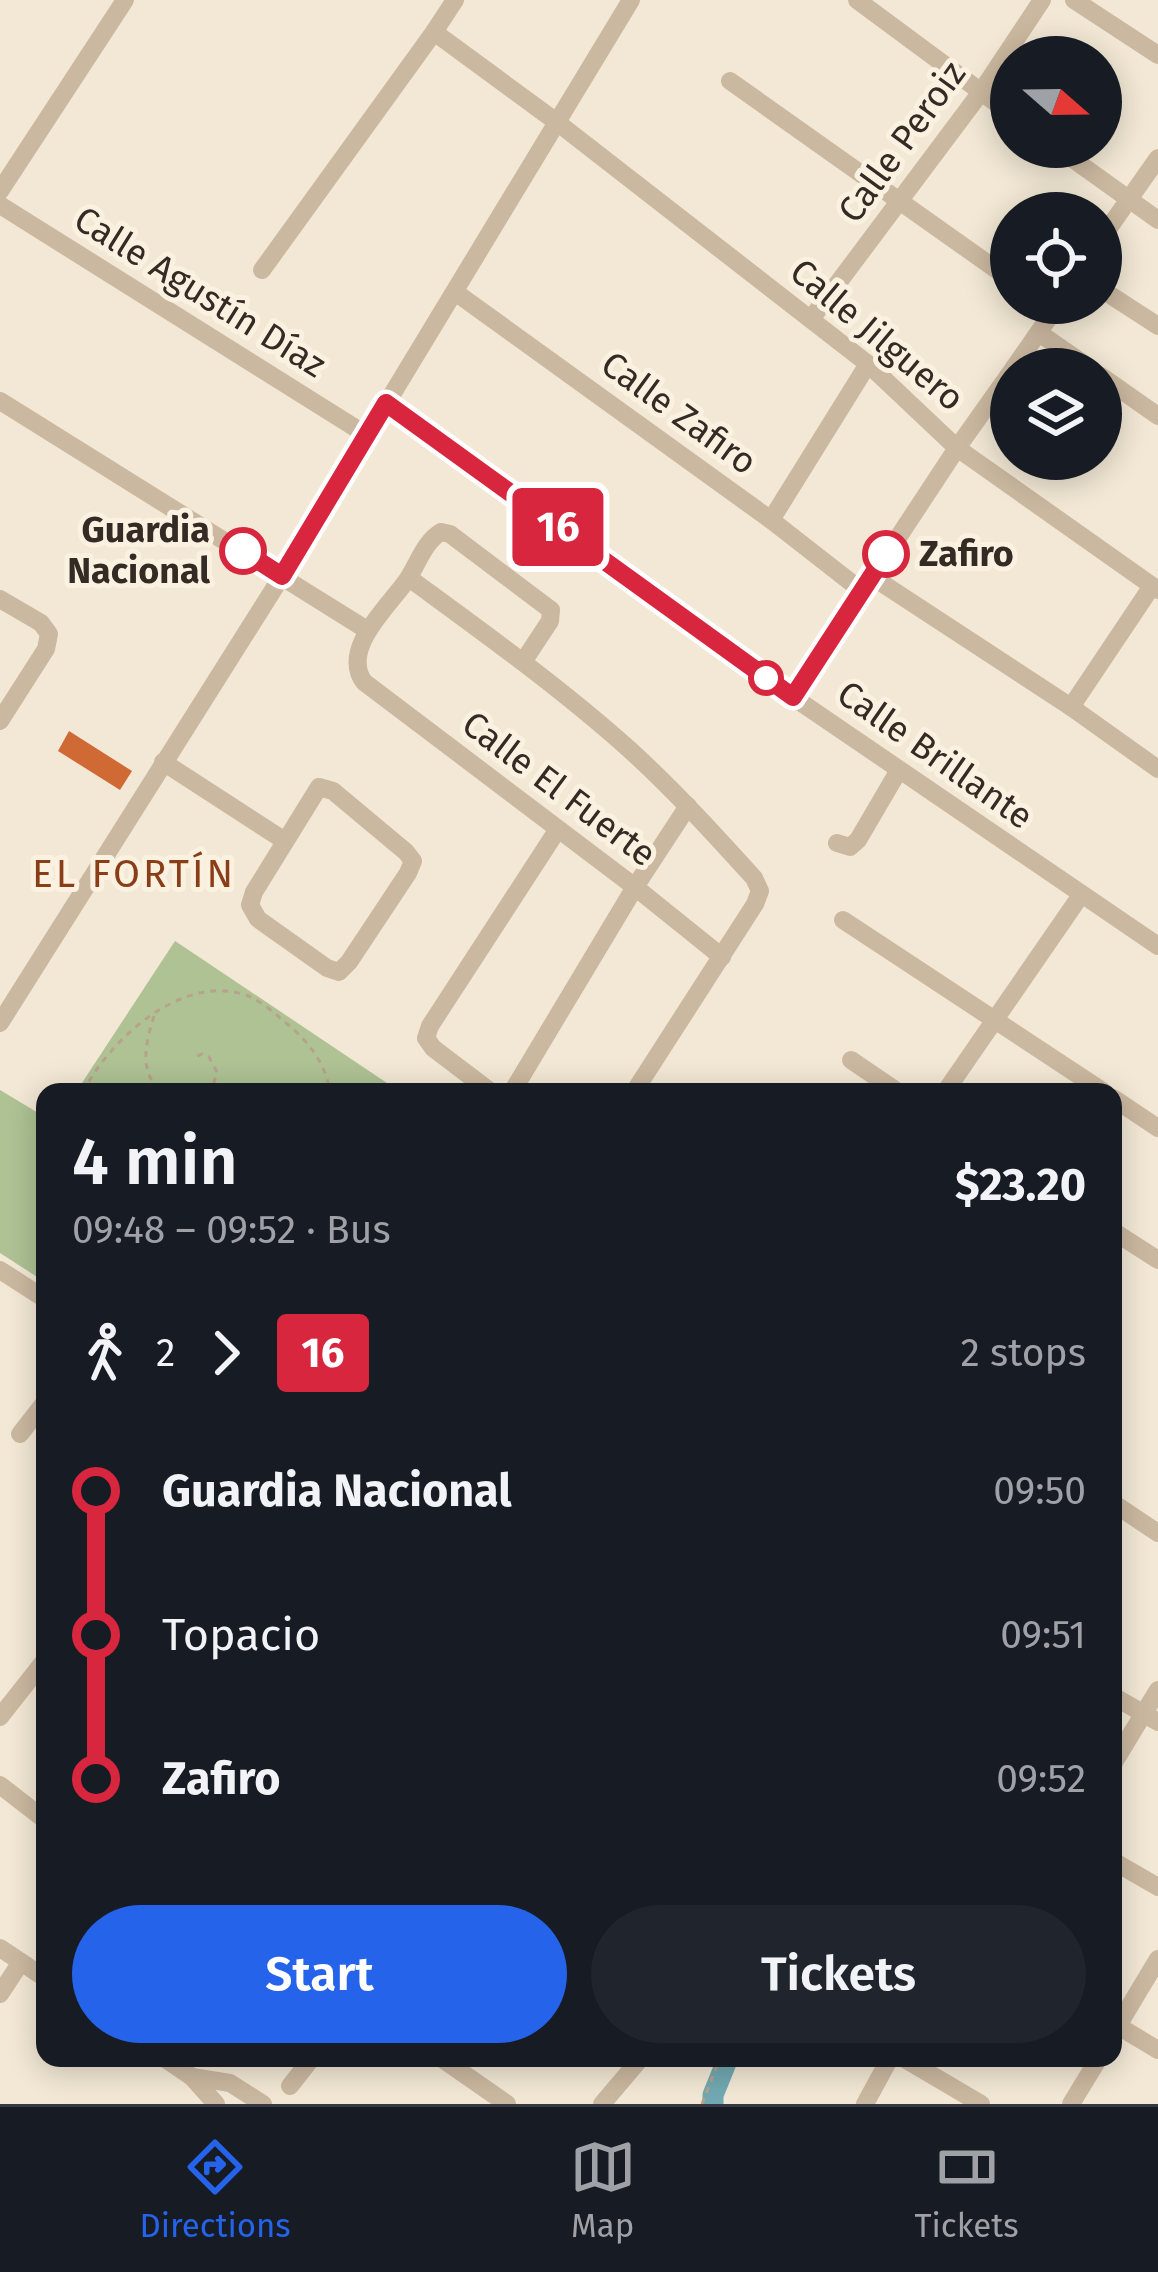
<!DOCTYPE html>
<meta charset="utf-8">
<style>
body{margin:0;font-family:"Fira Sans",sans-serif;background:#20242c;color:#f1f3f6;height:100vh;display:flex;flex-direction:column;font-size:45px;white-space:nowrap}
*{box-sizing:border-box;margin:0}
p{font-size:39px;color:#9ea1a6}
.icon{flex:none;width:66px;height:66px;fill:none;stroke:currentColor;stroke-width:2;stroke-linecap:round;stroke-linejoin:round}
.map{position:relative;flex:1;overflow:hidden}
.side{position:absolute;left:36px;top:1083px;width:1086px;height:984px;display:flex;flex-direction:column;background:#171b24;border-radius:24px;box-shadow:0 6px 30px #0003}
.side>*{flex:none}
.badge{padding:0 24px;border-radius:9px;font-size:42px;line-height:78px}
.needle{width:78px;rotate:110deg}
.buttons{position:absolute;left:990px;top:36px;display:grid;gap:24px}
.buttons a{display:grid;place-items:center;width:132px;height:132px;border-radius:50%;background:#171b24;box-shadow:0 6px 30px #0003;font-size:60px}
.map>.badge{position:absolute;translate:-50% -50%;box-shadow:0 0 0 6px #fff}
.legs{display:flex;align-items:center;gap:18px;height:132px;padding:0 36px;font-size:39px}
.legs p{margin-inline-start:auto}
.summary{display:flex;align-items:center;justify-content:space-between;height:204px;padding:0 36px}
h1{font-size:66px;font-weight:600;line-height:90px}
.action{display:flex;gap:24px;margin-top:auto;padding:24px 36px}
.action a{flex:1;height:138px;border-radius:72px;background:#2563eb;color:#fff;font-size:48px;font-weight:600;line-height:138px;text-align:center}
.action a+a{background:#20242c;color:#f1f3f6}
ul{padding:0 36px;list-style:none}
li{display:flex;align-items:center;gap:42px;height:144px;font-size:45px}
li i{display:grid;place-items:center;width:18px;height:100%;margin:0 15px;background:currentColor}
li i::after{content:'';width:30px;height:30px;margin:-15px;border:9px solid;border-radius:50%;background:#171b24}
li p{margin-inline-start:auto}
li:first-child i{background:linear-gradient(#0000 50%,currentColor 0)}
li:last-child i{background:linear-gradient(currentColor 50%,#0000 0)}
.tabs{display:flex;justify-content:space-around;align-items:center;height:168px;border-top:3px solid #363941;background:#171b24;font-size:33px;color:#9ea1a6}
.tabs a{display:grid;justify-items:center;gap:6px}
.tabs .on{color:#2563eb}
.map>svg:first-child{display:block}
.green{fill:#aec294}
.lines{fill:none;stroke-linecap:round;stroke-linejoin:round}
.canal{stroke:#72a9b2;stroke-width:21}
.building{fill:#d06a35}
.path{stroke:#b7a28b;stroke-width:3;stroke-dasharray:6 6;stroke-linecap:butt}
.minor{stroke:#cbb8a0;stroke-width:18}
.line-1-casing{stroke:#fff;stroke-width:27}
.line-1{stroke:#d7263d;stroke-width:18}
.stop-1-dot{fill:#fff;stroke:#d7263d;stroke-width:6}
.labels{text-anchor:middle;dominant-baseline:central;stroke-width:10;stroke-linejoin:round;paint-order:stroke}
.street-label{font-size:36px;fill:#342b24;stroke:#faf1e1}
.stop-label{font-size:36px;font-weight:bold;fill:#342b24;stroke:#faf1e1;text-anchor:end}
.neighbourhood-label{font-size:39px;letter-spacing:3px;fill:#8a3e17;stroke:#faf1e1}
</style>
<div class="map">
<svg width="1158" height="2104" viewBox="0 0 1158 2104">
<rect width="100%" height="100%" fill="#f3e8d5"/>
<g class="green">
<path d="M 175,941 L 202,959 L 393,1087 L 389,1092 L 76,1092 Z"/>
<path d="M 0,1090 L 45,1117 L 45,1282 L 0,1253 Z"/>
</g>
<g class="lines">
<path class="canal" d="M 713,2104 L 713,2095 L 728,2058"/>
</g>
<path class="building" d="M 69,731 L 132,771 L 120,790 L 58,751 Z"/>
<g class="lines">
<g class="path">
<path d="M 154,1016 C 146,1042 138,1071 161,1092"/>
<path d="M 197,1056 L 202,1054 L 209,1057 L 217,1072 L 211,1092"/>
<path d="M 83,1092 C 109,1041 177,978 239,993 C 257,997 272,1011 286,1023 C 309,1042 325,1062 330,1092"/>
<path d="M 249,1092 C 272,1085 296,1081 318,1092"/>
<path d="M 702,2104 L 720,2058"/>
</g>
<g class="minor">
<path d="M 857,0 L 1011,114"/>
<path d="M 1074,0 L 1158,55"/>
<path d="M 434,32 L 558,123 L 868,364 L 957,448 L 1158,590"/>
<path d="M 730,81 L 1011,280"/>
<path d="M 1056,147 L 1158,220"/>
<path d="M 0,191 L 125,0"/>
<path d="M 0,205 L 365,434"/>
<path d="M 1101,239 L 1158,158"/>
<path d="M 262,270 L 434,32 L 455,0"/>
<path d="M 1101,289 L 1158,326"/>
<path d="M 455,292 L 771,520 L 862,591"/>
<path d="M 811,319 L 981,92 L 1042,0"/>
<path d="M 1039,333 L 1091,369"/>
<path d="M 1013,369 L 1059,303"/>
<path d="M 1101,376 L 1158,416"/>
<path d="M 0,401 L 367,630"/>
<path d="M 386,403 L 793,697 L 1158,946"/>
<path d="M 771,520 L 868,364"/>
<path d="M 871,576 L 1071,707 L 1158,769"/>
<path d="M 409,578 C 484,633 561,688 630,750 C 674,790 714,834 754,878 L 760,891 L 755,904 L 634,1092"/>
<path d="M 0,599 L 41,623 L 49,634 L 46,649 L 0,721"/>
<path d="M 523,662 L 550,621 L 551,610 L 450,534 L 441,532 C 424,542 418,564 407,580 C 389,606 340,649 364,682 L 635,887 L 722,957"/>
<path d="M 793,697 L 957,448 L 1011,372"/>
<path d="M 1071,707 L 1152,586"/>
<path d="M 163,762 L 285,841"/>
<path d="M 319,787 L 333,791 L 406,852 L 413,861 L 408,873 L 349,962 L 339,972 L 327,968 L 258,919 L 250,905 L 254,892 Z"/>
<path d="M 837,843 L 850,847 L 858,840 L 899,770"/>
<path d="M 843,920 L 1104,1092"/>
<path d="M 0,1023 L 282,576 L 631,0"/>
<path d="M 851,1060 L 898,1092"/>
<path d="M 491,1092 L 433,1048 L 426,1038 L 430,1026 L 558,829"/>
<path d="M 512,1092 L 635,887 L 688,806"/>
<path d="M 945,1092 L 1081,895"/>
<path d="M 1113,1098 L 1158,1128"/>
<path d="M 1113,1231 L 1158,1260"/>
<path d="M 0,1270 L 45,1299"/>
<path d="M 20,1434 L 45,1402"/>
<path d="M 1113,1503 L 1158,1533"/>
<path d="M 1113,1696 L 1158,1722"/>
<path d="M 0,1717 L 45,1660"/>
<path d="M 1113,1764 L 1158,1690"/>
<path d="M 0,1785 L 45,1820"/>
<path d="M 1113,1861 L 1158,1887"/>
<path d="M 0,1948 L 45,1978"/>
<path d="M 0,1994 L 21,1962"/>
<path d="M 1113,2023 L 1158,2050"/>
<path d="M 1113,2034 L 1158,1959"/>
<path d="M 164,2058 L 192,2077 L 216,2104"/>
<path d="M 441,2058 L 507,2104"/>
<path d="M 903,2058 L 981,2104"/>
<path d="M 192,2077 L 230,2083 L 263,2104"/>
<path d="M 290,2086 L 312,2058"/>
<path d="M 602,2104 L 641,2058"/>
<path d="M 865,2104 L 890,2058"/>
<path d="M 1071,2104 L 1099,2058"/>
</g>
</g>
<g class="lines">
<g class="line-1-casing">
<path id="line-1" d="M 243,551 L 282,576 L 386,403 L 793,697 L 886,554"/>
</g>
<use href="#line-1" class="line-1"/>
</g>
<g class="stop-1-dot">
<circle cx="243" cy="551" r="21"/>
<circle cx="886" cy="554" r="21"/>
<circle cx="766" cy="678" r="15"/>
</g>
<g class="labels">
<g class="street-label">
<text transform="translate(902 142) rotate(-54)">Calle Peroiz</text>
<text transform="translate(200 292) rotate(32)">Calle Agustín Díaz</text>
<text transform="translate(877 335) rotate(40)">Calle Jilguero</text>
<text transform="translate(679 413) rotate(36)">Calle Zafiro</text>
<text transform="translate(935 755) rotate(35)">Calle Brillante</text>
<text transform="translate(559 789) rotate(37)">Calle El Fuerte</text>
</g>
<g class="stop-label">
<text x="210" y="530">Guardia<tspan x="210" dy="41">Nacional</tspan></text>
<text x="919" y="554" text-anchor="start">Zafiro</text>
</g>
<g class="neighbourhood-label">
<text x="134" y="874">EL FORTÍN</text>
</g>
</g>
</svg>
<div class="buttons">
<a><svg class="needle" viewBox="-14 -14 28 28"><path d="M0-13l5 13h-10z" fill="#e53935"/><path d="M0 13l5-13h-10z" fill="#9ea1a6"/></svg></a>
<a><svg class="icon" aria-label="locate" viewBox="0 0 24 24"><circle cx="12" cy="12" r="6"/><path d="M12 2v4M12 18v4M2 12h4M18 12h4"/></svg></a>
<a><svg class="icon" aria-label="layers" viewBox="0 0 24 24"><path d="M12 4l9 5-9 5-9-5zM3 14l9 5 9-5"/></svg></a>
</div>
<b class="badge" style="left:558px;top:527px;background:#d7263d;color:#fff">16</b>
<section class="side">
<div class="summary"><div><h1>4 min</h1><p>09:48 – 09:52 · Bus</p></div><b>$23.20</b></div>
<div class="legs"><svg class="icon" aria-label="walk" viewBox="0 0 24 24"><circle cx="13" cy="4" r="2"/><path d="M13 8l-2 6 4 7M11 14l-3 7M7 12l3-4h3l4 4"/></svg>2<svg class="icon" aria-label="forward" viewBox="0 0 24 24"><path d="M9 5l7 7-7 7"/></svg><b class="badge" style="background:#d7263d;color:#fff">16</b><p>2 stops</p></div>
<ul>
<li><i style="color:#d7263d"></i><b>Guardia Nacional</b><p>09:50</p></li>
<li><i style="color:#d7263d"></i><span>Topacio</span><p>09:51</p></li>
<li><i style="color:#d7263d"></i><b>Zafiro</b><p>09:52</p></li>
</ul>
<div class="action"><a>Start</a><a>Tickets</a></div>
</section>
</div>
<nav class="tabs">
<a class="on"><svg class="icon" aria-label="directions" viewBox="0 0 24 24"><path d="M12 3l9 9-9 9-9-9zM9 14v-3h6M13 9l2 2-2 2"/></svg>Directions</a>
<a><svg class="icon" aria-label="map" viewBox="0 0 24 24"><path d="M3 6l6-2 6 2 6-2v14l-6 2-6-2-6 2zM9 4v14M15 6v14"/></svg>Map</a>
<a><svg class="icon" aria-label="tickets" viewBox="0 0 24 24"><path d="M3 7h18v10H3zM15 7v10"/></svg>Tickets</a>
</nav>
